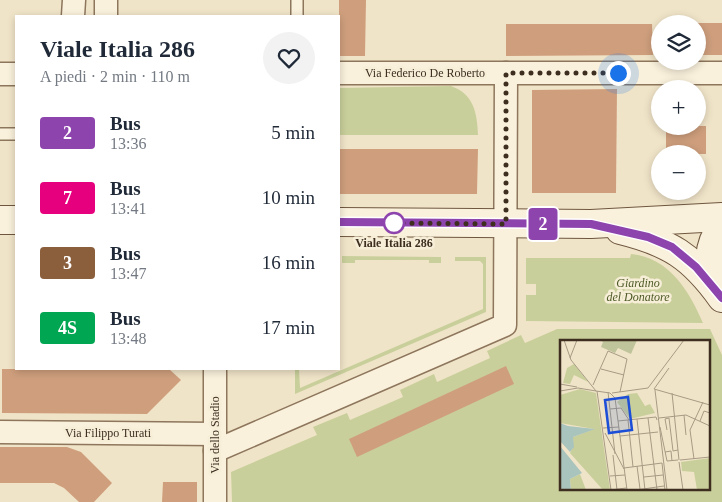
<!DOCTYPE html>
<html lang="it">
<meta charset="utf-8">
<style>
body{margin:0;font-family:"Times New Roman",serif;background:#f2f2f3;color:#1f2937;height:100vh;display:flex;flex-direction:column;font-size:19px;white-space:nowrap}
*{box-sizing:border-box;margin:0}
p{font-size:16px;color:#747a83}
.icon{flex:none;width:28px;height:28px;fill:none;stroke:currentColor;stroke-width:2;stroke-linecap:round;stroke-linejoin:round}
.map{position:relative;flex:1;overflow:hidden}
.sheet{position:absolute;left:15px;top:15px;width:325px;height:355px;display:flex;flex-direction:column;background:#fff;border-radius:0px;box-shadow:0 2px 8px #0003}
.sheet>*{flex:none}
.badge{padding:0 10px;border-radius:4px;font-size:18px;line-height:32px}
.tools{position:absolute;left:651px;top:15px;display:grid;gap:10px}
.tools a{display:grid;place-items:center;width:55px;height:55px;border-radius:50%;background:#fff;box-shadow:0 2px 8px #0003;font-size:25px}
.you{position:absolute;width:25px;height:25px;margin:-12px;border:4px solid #fff;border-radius:50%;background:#1a73e8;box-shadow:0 0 0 8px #1a73e833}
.map>.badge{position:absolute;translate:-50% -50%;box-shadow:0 0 0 2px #fff}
.round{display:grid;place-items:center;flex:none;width:52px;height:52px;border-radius:26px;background:#f2f2f3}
.head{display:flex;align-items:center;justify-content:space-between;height:85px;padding:0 25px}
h1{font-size:24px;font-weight:600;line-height:38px}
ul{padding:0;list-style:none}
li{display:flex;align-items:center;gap:15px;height:65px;padding:0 25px}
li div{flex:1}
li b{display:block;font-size:19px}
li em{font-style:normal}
li .badge{min-width:55px;font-weight:700;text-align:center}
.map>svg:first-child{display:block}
.green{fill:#c9cf9b;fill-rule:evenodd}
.building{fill:#cf9f7d}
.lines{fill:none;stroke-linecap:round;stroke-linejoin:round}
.lane-casing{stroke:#8d765c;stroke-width:14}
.street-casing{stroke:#8d765c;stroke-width:25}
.secondary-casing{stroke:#6f573f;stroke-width:30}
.lane{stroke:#faf1dc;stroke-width:11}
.street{stroke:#faf1dc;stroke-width:22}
.secondary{stroke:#faf1dc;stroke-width:28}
.line-casing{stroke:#fff;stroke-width:11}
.line{stroke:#8e44ad;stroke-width:8}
.walk{stroke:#3d2e20;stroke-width:5;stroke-dasharray:0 9}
.stop-dot{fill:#fff;stroke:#8e44ad;stroke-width:2.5}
.labels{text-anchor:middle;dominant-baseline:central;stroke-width:5;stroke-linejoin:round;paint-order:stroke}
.street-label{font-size:12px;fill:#3d2e20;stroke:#f7eed8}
.stop-label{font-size:12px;font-weight:bold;fill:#3d2e20;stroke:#f7eed8}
.park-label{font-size:12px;font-style:italic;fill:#4d5a26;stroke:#f7eed8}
.inset-road{fill:none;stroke:#a89b85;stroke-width:1}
.view{fill:#1d4ed8;fill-opacity:0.15;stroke:#1d4ed8;stroke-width:2.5}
.inset-edge{fill:none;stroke:#3d2e20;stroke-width:2.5}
</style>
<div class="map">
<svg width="722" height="502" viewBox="0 0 722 502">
<rect width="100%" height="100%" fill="#f0e4c8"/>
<g class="green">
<path d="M 451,86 C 474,94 477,113 478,135 L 339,135 L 339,88 Z"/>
<path d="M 631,254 C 670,258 689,291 703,323 L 526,321 L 526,295 L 536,295 L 536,284 L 526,284 L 526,258 L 630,258 Z"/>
<path d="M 342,256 L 441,257 L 441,263 L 429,263 L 429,260 L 355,260 L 355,263 L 342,263 Z"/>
<path d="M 455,257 L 486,257 L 486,312 L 295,394 L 295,369 L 299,369 L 300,388 L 483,309 L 483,264 L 480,261 L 455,261 Z"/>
<path d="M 557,329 L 710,329 L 722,355 L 722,502 L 232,502 L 231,472 L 317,435 L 313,427 L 347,413 L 350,420 L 403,397 L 400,390 L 434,374 L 437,382 L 490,358 L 487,351 L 521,335 L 525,343 ZM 561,341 L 708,341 L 708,488 L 561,488 Z"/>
</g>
<g class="building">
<path d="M 339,0 L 366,0 L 365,56 L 339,56 Z"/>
<rect x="698" y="23" width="24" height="32"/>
<path d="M 506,24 L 652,24 L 653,55 L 506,56 Z"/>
<path d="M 617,89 L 616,193 L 532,193 L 532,90 Z"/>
<rect x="666" y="126" width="40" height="28"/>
<path d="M 339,149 L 478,149 L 477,194 L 339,194 Z"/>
<path d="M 506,366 L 514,384 L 357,457 L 349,439 Z"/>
<path d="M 2,369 L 169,369 L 181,380 L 147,414 L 2,413 Z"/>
<path d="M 0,447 L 67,447 L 81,452 L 112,483 L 94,502 L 79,502 L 64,488 L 54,483 L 0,483 Z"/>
<path d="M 163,482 L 197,482 L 197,502 L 162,502 Z"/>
</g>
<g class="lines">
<g class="lane-casing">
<g id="lane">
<path d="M 297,16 L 297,0"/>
<path d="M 0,134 L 16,134"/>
</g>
</g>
<g class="street-casing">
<g id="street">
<path d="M 73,16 L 74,0"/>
<path d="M 106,16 L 106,0"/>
<path d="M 339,73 L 722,73"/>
<path d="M 0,74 L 16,74"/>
<path d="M 215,369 L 215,502"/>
<path d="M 0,432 L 215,434"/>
<path d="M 215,451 L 505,325 L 506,73"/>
</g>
</g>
<g class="secondary-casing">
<g id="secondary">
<path d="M 0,220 L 16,220"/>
<path d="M 339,222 L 591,224 L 722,217"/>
<path d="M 620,230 C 669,242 692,256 722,298"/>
<path d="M 714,286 C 707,264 708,245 722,226"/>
</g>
</g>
<use href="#lane" class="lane"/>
<use href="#street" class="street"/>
<use href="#secondary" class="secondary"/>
</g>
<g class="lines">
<g class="line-casing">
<path id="line" d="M 339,222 L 591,224 L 648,237 L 672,247 L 696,267 L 722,298"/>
</g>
<use href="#line" class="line"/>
<path class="walk" d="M 394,223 L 506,224 L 506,73 L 618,73"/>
</g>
<circle class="stop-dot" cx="394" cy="223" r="10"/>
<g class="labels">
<g class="street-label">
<text x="425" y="73">Via Federico De Roberto</text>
<text x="108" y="433">Via Filippo Turati</text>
<text transform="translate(215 435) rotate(-90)">Via dello Stadio</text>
</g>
<g class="stop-label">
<text x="394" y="243">Viale Italia 286</text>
</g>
<g class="park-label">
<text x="638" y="283">Giardino<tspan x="638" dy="14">del Donatore</tspan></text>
</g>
</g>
<g transform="translate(560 340)">
<rect width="150" height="150" fill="#f0e4c8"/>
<path d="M 14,24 L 28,42 L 14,35 L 10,44 L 3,43 L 7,28 ZM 20,49 L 36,53 L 50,150 L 43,150 L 10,113 L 13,107 L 13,97 L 34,89 L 0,83 L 0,55 ZM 77,53 L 85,66 L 90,64 L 95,73 L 70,79 L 57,62 L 68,54 ZM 150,118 L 150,150 L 137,150 L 134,132 L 122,131 L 121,122 ZM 20,134 L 26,150 L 11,150 L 10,139 Z" fill="#c9cf9b"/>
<path d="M 40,0 L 77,0 L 71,14 L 58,8 L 55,13 L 41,7 L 43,2 Z" fill="#bfc49a"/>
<path d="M 0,83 L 8,86 L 35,89 L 13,97 L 14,107 L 10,112 L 0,101 ZM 0,106 L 22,133 L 10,139 L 11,150 L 0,150 Z" fill="#a9c4bc"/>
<path class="inset-road" d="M 4,0 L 11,20 L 36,51 L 50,53 L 55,58 L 67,150M 10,18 L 17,0M 41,29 L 64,35M 0,44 L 17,47M 33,45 L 48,11 L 67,19 L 60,52M 94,49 L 109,28M 94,49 L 150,65M 95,50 L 107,150M 0,51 L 18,48 L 36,51M 37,51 L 51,150M 48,52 L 55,114M 52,53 L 88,48 L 124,0M 112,53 L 119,120M 50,69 L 61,68 L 69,80M 124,75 L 126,95M 88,78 L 97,150M 99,78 L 126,75 L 150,86M 77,79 L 85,150M 68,80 L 73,127M 58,81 L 96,77 L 97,80M 140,81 L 144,71 L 150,73M 100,87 L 107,121 L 118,120M 43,88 L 59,87M 107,90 L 105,79 L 109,78 L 113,111 L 118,110M 45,93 L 64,129M 60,96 L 98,92M 105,112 L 111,111 L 112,121M 53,115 L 57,150M 134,119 L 130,90 L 143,62M 120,120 L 150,117M 119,122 L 123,150M 102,123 L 105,150M 77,126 L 80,149M 64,128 L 102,123M 50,136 L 65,135M 84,137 L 103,135M 51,150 L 66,148M 76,150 L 104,146"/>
<path class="view" d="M 68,57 L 72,90 L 49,93 L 45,60 Z"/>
<rect width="150" height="150" class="inset-edge"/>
</g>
</svg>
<div class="tools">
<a><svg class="icon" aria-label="layers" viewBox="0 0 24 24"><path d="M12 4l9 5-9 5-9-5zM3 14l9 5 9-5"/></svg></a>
<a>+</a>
<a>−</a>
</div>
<div class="you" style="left:618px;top:73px"></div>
<b class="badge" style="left:543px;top:224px;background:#8e44ad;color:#fff">2</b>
<section class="sheet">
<div class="head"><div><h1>Viale Italia 286</h1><p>A piedi · 2 min · 110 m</p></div><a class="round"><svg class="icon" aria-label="heart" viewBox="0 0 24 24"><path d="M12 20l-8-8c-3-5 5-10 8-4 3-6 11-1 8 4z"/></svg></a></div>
<ul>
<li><span class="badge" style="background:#8e44ad;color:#fff">2</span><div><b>Bus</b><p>13:36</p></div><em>5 min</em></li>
<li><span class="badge" style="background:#e6007e;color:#fff">7</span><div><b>Bus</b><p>13:41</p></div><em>10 min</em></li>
<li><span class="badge" style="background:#8b5e3c;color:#fff">3</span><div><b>Bus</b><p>13:47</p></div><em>16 min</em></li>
<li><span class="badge" style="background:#00a651;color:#fff">4S</span><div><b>Bus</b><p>13:48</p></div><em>17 min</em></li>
</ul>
</section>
</div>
